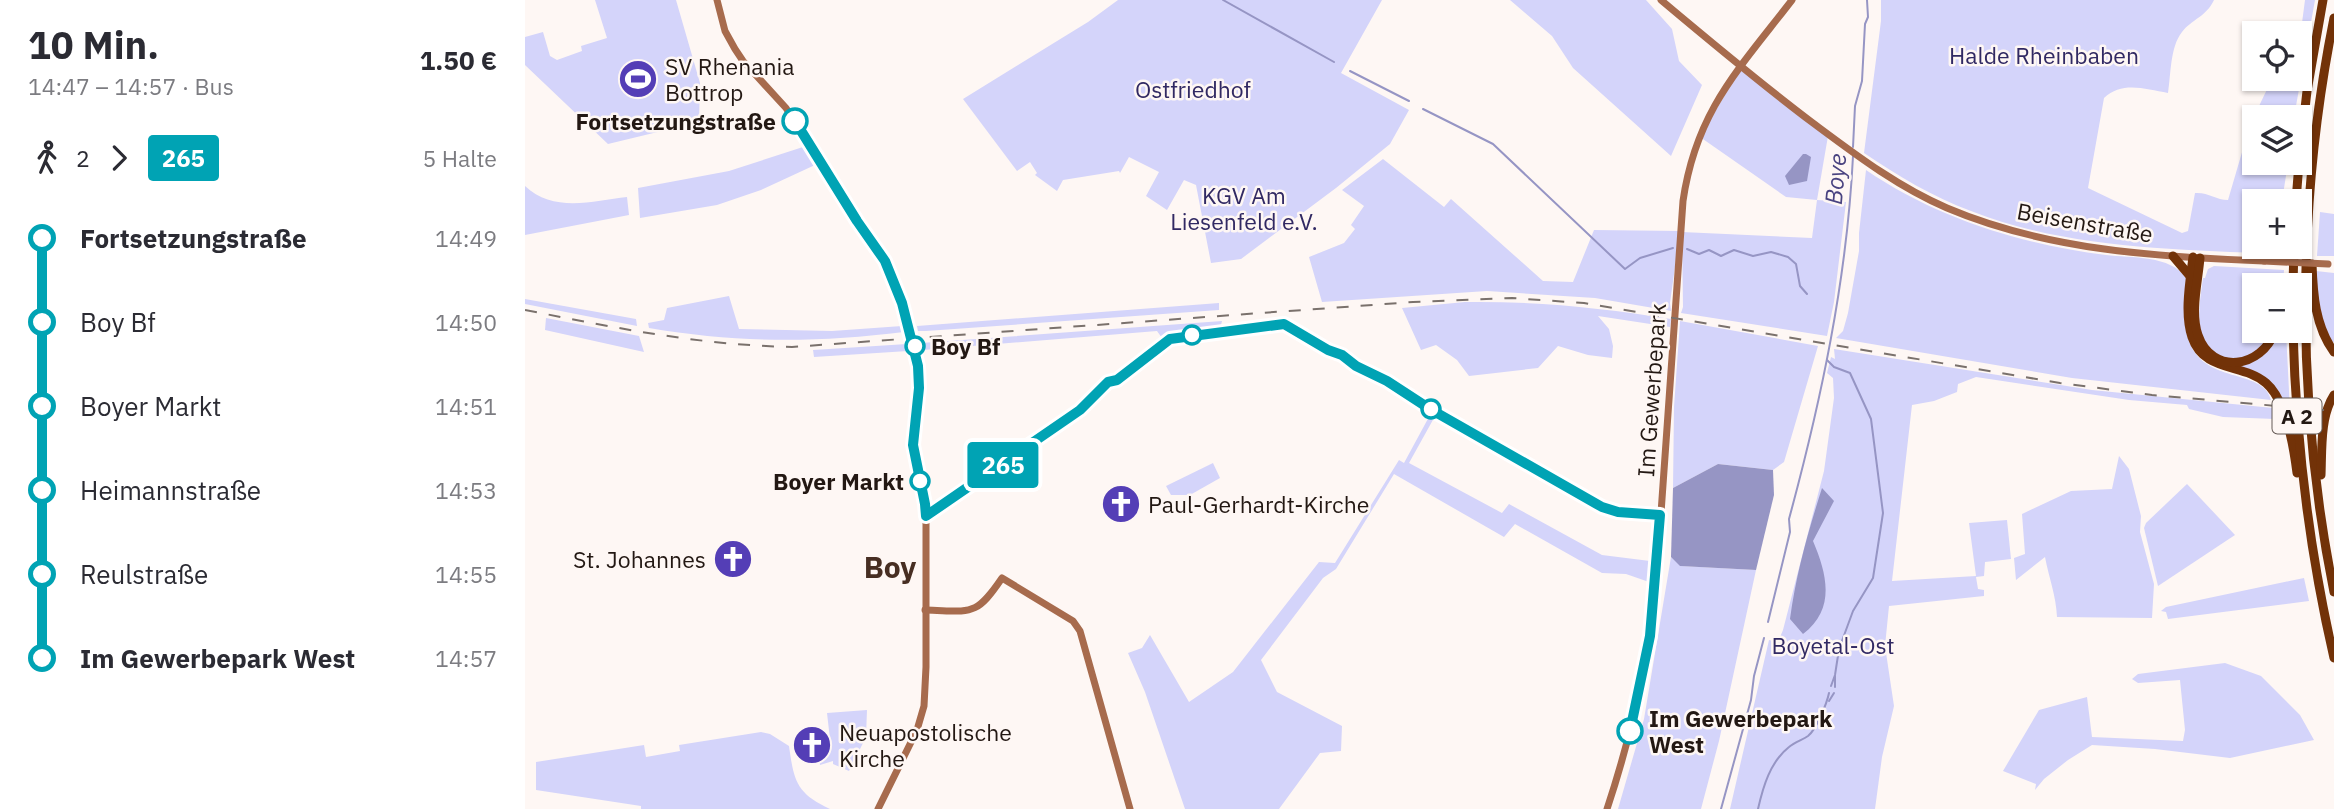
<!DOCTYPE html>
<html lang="de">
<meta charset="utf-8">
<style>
body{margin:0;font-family:"IBM Plex Sans",sans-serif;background:#f7f7f7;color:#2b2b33;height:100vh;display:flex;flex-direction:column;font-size:26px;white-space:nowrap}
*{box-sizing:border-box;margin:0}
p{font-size:23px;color:#7c7c81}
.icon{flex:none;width:38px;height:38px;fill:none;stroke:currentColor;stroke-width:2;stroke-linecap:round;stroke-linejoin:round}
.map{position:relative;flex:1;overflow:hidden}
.details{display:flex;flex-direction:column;background:#fff;width:525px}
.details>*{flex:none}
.badge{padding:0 14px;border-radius:5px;font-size:24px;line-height:46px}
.controls{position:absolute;left:1717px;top:21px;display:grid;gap:14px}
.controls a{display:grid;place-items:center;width:70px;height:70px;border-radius:0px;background:#fff;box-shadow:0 2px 5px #0004;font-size:35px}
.map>.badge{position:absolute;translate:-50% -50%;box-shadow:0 0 0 4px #fff}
.legs{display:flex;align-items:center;gap:10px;height:77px;padding:0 28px;font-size:23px}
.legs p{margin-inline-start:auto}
.head{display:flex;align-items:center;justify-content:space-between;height:119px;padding:0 28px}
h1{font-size:38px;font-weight:700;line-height:52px}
ul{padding:0 28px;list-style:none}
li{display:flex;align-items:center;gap:24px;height:84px;font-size:26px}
li i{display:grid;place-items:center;width:10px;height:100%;margin:0 9px;background:currentColor}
li i::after{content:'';width:18px;height:18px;margin:-9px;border:5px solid;border-radius:50%;background:#fff}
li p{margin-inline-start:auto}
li:first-child i{background:linear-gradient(#0000 50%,currentColor 0)}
li:last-child i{background:linear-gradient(currentColor 50%,#0000 0)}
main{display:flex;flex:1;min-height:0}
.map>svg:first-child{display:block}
.green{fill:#d4d4fa}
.water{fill:#9695c4}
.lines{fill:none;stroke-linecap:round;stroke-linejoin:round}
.stream{stroke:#9695c4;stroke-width:2}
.secondary{stroke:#a76b4d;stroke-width:7}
.highway{stroke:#723208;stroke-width:9}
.rail{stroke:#7a716c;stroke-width:2;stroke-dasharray:12 12;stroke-linecap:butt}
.secondary-bridge{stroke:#a76b4d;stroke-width:7}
.line-1-casing{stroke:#fff;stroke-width:16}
.line-1{stroke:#00a3b4;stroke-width:10}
.stop-1-dot{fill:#fff;stroke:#00a3b4;stroke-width:3.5}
.labels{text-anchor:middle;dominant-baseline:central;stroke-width:5;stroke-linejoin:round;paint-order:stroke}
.shield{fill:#fef7f4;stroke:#655b56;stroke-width:2}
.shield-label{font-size:21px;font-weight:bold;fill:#231813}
.park-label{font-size:23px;fill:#312963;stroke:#fef7f4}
.poi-label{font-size:23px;fill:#231813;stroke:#fef7f4;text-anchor:start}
.stop-label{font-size:23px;font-weight:bold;fill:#231813;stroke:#fef7f4;text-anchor:end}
.street-label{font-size:23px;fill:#231813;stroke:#fef7f4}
.water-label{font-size:24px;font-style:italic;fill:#494380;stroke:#fef7f4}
.district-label{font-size:30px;font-weight:bold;fill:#472e22;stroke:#fef7f4}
</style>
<main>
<section class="details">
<div class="head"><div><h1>10 Min.</h1><p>14:47 – 14:57 · Bus</p></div><b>1.50 €</b></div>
<div class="legs"><svg class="icon" aria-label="walk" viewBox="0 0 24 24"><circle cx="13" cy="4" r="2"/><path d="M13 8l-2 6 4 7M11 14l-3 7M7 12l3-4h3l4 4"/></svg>2<svg class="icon" aria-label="forward" viewBox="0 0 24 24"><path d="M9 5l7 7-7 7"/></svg><b class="badge" style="background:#00a3b4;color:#fff">265</b><p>5 Halte</p></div>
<ul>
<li><i style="color:#00a3b4"></i><b>Fortsetzungstraße</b><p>14:49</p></li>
<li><i style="color:#00a3b4"></i><span>Boy Bf</span><p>14:50</p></li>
<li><i style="color:#00a3b4"></i><span>Boyer Markt</span><p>14:51</p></li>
<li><i style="color:#00a3b4"></i><span>Heimannstraße</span><p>14:53</p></li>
<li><i style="color:#00a3b4"></i><span>Reulstraße</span><p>14:55</p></li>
<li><i style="color:#00a3b4"></i><b>Im Gewerbepark West</b><p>14:57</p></li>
</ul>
</section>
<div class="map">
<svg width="1809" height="809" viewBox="0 0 1809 809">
<rect width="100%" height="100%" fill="#fef7f4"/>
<g class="green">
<path d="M 70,0 L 151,0 L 175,83 L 174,122 L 83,144 L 0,65 L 0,37 L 18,32 L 25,56 L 32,60 L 57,51 L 56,46 L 82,38 Z"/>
<path d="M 593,0 L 857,0 L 816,73 L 884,110 L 865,144 L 811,188 L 716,259 L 686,263 L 671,185 L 659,180 L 642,210 L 621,196 L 634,172 L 604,157 L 595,173 L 594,171 L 538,180 L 532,191 L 510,175 L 512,173 L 505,162 L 492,171 L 438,99 L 563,22 Z"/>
<path d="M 985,0 L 1121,0 L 1147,29 L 1154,61 L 1177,85 L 1146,156 L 1048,68 L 1027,36 Z"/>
<path d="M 1356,0 L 1689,0 C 1681,17 1667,19 1657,32 C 1645,47 1646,74 1643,93 C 1620,89 1597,81 1579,98 L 1563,188 L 1657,233 L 1663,231 L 1670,193 C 1683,192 1691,200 1703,200 L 1725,125 L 1745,83 L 1767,84 L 1768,79 L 1774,79 L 1775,38 L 1780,0 L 1790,0 L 1769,117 L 1729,117 L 1729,163 L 1763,163 L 1757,201 L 1729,201 L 1729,247 L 1752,247 L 1751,254 C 1649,249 1543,249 1446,211 C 1408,197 1373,176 1339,153 L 1356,21 Z"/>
<path d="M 1216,68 L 1303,136 L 1292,200 L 1321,202 L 1309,302 L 1302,336 L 1156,313 L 1158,307 L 1157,232 L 1287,238 L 1292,200 L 1261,197 L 1175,137 Z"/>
<path d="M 278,147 L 290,165 L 236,190 L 192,205 L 115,218 L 113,188 L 204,171 Z"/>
<path d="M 858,159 L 919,207 L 926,199 L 1018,281 L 1048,282 L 1069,230 L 1155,231 L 1145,303 L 1146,311 L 1070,298 L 962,291 L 797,302 L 784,257 L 819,243 L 830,229 L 826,225 L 839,206 L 817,190 Z"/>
<path d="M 1341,170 C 1413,219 1496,244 1581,255 C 1606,258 1646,255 1661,278 C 1660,298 1657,318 1663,338 C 1677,386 1738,367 1746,400 L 1547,378 L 1311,338 L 1318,331 L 1323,313 L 1334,251 L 1334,233 Z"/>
<path d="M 0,186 C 28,213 68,201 102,197 L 104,215 L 0,235 Z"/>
<path d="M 1795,212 L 1809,214 L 1809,256 L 1792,256 Z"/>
<path d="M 1689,266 L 1759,270 L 1758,285 L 1729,285 L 1729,331 L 1747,331 L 1744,340 L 1722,358 C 1715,358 1706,360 1699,358 C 1665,349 1675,302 1678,278 L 1680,278 L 1683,269 Z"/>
<path d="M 1791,271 L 1809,273 L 1809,343 C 1792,325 1793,294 1791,271 Z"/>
<path d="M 204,296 L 214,329 L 307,331 L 377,326 L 379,332 C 290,343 212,343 124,328 L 123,323 L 139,320 L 142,308 Z"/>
<path d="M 0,299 L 111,319 L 112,326 L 0,304 Z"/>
<path d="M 940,302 C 1010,301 1078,308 1146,319 L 1145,327 L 1073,316 L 1084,329 L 1088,346 L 1087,358 L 1063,355 L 1033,346 L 1013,368 L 944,376 L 932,360 L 911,345 L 896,350 L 877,308 Z"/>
<path d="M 694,303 L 694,310 L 401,331 L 393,331 L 392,326 Z"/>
<path d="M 21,318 L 114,336 L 119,352 L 20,330 Z"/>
<path d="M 697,321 L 696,325 L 693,328 L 650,331 L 637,338 L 632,331 L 398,350 L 396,343 Z"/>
<path d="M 1155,321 L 1293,346 L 1259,462 L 1248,470 L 1193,464 L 1148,488 L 1149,407 Z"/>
<path d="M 1753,331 L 1761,331 L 1766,431 L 1750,390 L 1703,364 L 1719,364 Z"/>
<path d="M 382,344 L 383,351 L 289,357 L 288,350 Z"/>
<path d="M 1309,349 L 1567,390 L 1748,408 L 1750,419 L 1698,417 L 1664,409 L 1662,405 L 1604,400 L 1451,377 L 1433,384 L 1432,392 L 1409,401 L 1387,405 L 1367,581 L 1451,576 L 1444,523 L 1482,520 L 1486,559 L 1460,562 L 1459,576 L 1451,577 L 1453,589 L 1459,590 L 1459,596 L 1364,606 L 1360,646 L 1369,706 L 1357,757 L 1350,809 L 1205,809 L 1244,640 L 1253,642 L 1258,630 L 1299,471 L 1309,398 L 1308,378 L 1302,373 L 1306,357 L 1310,359 Z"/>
<path d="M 905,415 L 909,418 L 884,463 L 977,513 L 984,504 L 1077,555 L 1125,561 L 1124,582 L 1101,574 L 1077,573 L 990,524 L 979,537 L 869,474 L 811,569 L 798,578 L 736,660 L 752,692 L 817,726 L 816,751 L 795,753 L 754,809 L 660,809 L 620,692 L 603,653 L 617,648 L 625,635 L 664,702 L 708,672 L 794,562 L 810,563 L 874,460 L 879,463 Z"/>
<path d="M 1594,456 L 1604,469 L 1616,516 L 1615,532 L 1629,584 L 1627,618 L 1532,617 C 1531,595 1524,578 1520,557 L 1491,580 L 1489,558 L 1500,554 L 1497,514 L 1546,491 L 1587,489 Z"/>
<path d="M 688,463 L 695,478 L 665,495 L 646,495 L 641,486 Z"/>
<path d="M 1662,484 L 1710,535 L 1633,586 L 1619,528 L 1621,523 Z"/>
<path d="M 1146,557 L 1156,566 L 1231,570 L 1194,741 L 1176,809 L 1093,809 L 1119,719 Z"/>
<path d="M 1779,578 L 1784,601 L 1643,619 L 1641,612 L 1636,611 L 1641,607 Z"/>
<path d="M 1700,663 L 1736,676 L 1775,715 L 1789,740 L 1705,758 L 1630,749 L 1567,745 L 1543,760 L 1519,779 L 1510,790 L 1511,784 L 1478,771 L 1514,710 L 1562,697 L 1567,737 L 1658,741 L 1660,730 L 1655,680 L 1613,683 L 1607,679 L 1613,674 Z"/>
<path d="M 342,710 L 341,737 L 324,771 L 308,764 L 308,761 L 295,765 L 293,750 L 306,748 L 302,713 Z"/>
<path d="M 236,732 L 245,734 L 264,746 C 269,781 271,793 305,809 L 116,809 L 116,806 L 11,790 L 11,762 L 119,745 L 121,757 L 155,751 L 154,745 Z"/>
</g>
<g class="water">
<path d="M 1278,154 L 1281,154 L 1286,157 L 1282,181 L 1264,185 L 1260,176 Z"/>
<path d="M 1193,464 L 1248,470 L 1249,495 L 1231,570 L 1155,566 L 1146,557 L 1148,488 Z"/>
<path d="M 1297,488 L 1309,501 L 1288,541 C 1302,574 1311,609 1278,634 L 1265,619 C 1271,574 1283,532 1297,488 Z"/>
</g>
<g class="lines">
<g class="stream">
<path d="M 698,0 L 809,62"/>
<path d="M 825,71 L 884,101"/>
<path d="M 898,109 L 968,144 L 1100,269 L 1115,258 L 1148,248"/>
<path d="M 1328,147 L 1330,106 L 1337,81 L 1340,24 L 1343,17 L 1342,0"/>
<path d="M 1162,249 L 1174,254 L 1184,250 L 1196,256 L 1209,250 L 1228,256 L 1246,252 L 1263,257 L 1271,264 L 1275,286 L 1282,294"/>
<path d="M 1302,360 L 1309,367 L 1325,373 L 1346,419 L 1358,513 L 1348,578 L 1328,611 L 1314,649 L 1310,675 L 1306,686"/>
<path d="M 1243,622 L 1265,532 L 1264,519 C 1296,401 1322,279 1328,156"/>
<path d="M 1310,676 L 1310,687"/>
<path d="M 1304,701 L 1309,693"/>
<path d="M 1196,809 L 1226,700 L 1229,676 L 1239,638"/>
<path d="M 1233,809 C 1238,787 1245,762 1264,747 C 1270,742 1277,740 1283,736 C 1291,730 1302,703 1304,693"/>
</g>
<g class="secondary">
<path d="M 192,0 L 200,31 L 210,49 L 218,61 L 261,108 L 332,221 L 360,261 L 377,302 L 386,332"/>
<path d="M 1136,0 C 1186,42 1236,84 1288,123 C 1331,155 1373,187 1422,208 C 1521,250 1632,257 1739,261"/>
<path d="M 400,610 C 446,611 450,618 477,578 L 548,621 L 555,631 L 605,809"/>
<path d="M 353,809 L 392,730 L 399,706 L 401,667 L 401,516 L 400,504 L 388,445 L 394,381 L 389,344"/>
<path d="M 1082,809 C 1106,737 1123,660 1131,584 L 1158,201 C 1171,111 1214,69 1267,0"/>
</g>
<g class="highway">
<path d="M 1809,18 C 1771,206 1771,404 1809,592"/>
<path d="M 1774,161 L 1782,91 L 1798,0"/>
<path d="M 1771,201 L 1774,163"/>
<path d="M 1648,256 L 1665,276"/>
<path d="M 1668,257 C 1665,282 1659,313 1667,337 C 1679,373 1718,363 1741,383 C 1761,400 1769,449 1772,473"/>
<path d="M 1675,258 C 1673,282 1665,312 1673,335 C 1687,376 1737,368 1750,331"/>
<path d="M 1787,264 C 1788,294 1790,326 1809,352"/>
<path d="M 1768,285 L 1769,247"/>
<path d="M 1768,331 C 1771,441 1784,550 1809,658"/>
<path d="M 1796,475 C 1797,450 1795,416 1809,395"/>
</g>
<path class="rail" d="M 0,310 C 92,328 173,345 267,347 L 888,302 L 987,298 L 1059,303 L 1535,383 L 1627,395 L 1809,411"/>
<g class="secondary-bridge">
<path d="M 1739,261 L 1803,264"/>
<path d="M 386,332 L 389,344"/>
</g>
</g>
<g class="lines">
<g class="line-1-casing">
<path id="line-1" d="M 270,121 L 332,221 L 360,261 L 377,303 L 393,366 L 394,388 L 388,445 L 400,504 L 401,516 L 555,410 L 583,382 L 592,380 L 645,339 L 759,324 L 803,350 L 817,355 L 831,366 L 862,381 L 905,409 L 1077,507 L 1093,512 L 1135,515 L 1125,636 L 1105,731"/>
</g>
<use href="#line-1" class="line-1"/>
</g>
<defs>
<g id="stadium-disc" transform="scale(2.0125)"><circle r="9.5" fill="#543eb6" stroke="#fef7f4"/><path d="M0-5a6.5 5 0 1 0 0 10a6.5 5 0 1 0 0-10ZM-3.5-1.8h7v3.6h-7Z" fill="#fff"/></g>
<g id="church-disc" transform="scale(2.0125)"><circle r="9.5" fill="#543eb6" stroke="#fef7f4"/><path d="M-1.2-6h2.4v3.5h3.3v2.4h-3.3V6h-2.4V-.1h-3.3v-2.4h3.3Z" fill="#fff"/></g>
</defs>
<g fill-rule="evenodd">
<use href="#stadium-disc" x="113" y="79"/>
<use href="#church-disc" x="596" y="504"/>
<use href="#church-disc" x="208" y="559"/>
<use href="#church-disc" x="287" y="745"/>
</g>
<g class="stop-1-dot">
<circle cx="270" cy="121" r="12"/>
<circle cx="667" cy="335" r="9"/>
<circle cx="390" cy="346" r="9"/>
<circle cx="906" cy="409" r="9"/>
<circle cx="395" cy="481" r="9"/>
<circle cx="1105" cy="731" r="12"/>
</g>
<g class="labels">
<rect class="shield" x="1747.5" y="398.5" width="49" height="35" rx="5"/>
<g class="shield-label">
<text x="1772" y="416">A 2</text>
</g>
<g class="park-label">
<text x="1519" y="55">Halde Rheinbaben</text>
<text x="668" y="89">Ostfriedhof</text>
<text x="719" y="195">KGV Am<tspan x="719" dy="26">Liesenfeld e.V.</tspan></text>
<text x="1308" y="645">Boyetal-Ost</text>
</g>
<g class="poi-label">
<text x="140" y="66">SV Rhenania<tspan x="140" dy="26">Bottrop</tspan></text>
<text x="623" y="504">Paul-Gerhardt-Kirche</text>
<text x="181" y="559" text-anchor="end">St. Johannes</text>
<text x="314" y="732">Neuapostolische<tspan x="314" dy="26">Kirche</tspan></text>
</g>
<g class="stop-label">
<text x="251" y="121">Fortsetzungstraße</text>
<text x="406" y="346" text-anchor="start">Boy Bf</text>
<text x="379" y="481">Boyer Markt</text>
<text x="1124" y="718" text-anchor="start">Im Gewerbepark<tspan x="1124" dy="26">West</tspan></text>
</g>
<g class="street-label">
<text transform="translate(1560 222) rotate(10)">Beisenstraße</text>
<text transform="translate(1126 390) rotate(-86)">Im Gewerbepark</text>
</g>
<g class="water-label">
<text transform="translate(1310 179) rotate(-85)">Boye</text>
</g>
<g class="district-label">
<text x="365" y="566">Boy</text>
</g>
</g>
</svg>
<div class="controls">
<a><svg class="icon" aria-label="locate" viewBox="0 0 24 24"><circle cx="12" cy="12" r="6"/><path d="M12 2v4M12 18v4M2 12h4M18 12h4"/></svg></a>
<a><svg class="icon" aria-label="layers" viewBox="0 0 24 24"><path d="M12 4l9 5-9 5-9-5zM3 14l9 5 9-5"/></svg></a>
<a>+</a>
<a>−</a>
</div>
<b class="badge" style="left:478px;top:465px;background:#00a3b4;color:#fff">265</b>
</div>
</main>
